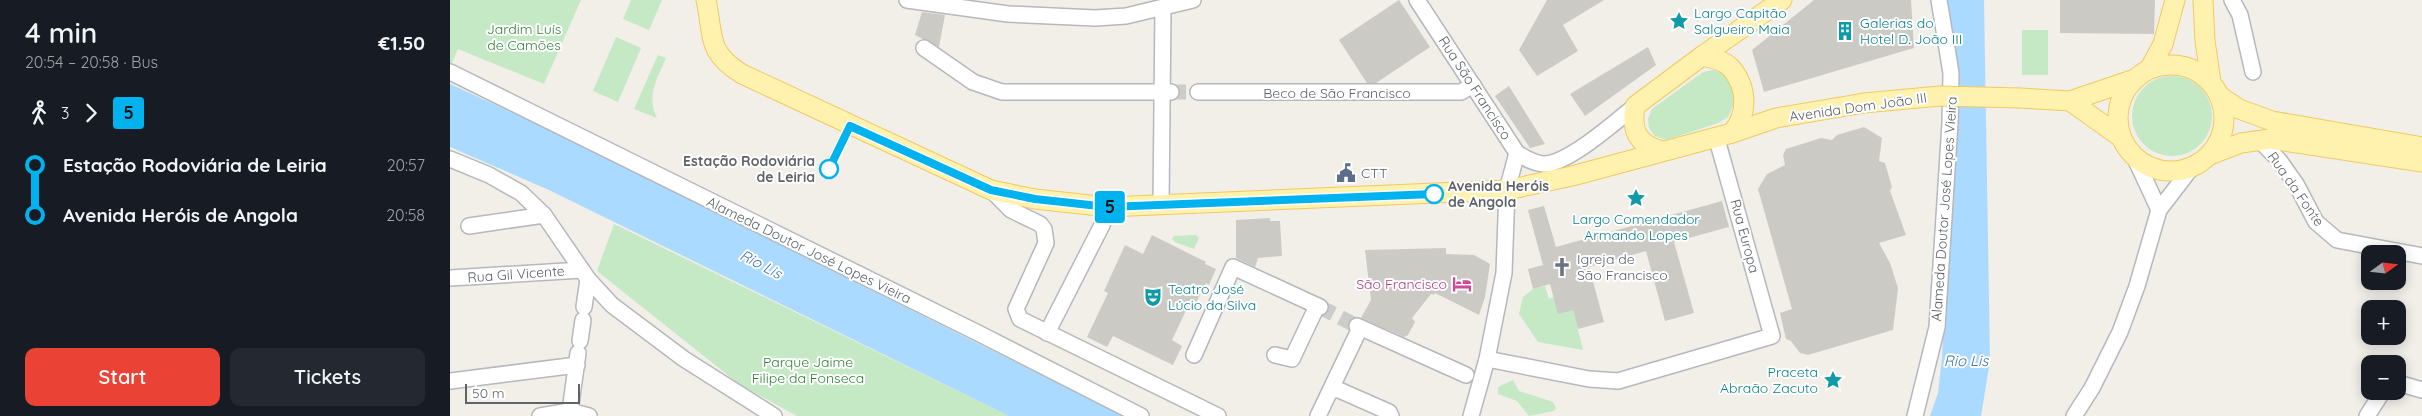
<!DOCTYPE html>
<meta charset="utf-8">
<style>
body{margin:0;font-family:Quicksand,sans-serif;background:#242831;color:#f1f3f6;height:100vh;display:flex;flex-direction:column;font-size:19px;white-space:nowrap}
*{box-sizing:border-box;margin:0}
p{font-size:16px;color:#9ea1a6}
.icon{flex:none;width:28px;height:28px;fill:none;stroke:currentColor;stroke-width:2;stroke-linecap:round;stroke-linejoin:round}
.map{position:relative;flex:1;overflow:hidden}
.panel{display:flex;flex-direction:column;background:#171b24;width:450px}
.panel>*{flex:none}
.badge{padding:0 10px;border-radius:4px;font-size:18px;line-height:32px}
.needle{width:32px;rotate:75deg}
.buttons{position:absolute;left:1911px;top:245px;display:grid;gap:10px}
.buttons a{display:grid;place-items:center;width:45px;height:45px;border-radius:10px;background:#171b24;box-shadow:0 2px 12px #0003;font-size:25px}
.scale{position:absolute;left:15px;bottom:12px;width:115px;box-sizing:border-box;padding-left:5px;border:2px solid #5f6368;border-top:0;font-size:14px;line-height:18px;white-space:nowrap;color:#5f6368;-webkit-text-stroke:4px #fff;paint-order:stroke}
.map>.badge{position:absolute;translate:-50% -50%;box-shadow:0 0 0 2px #fff}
.legs{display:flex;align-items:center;gap:8px;height:55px;padding:0 25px;font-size:16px}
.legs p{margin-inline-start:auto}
.headline{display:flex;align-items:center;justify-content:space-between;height:85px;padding:0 25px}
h1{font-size:28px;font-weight:600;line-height:38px}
.cta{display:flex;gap:10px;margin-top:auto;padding:10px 25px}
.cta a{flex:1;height:58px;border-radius:10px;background:#ea4335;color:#fff;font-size:20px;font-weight:600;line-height:58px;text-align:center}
.cta a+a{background:#242831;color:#f1f3f6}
ul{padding:0 25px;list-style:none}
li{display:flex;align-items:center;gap:18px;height:50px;font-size:19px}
li i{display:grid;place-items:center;width:8px;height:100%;margin:0 6px;background:currentColor}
li i::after{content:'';width:12px;height:12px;margin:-6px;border:4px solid;border-radius:50%;background:#171b24}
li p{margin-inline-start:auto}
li:first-child i{background:linear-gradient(#0000 50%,currentColor 0)}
li:last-child i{background:linear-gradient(currentColor 50%,#0000 0)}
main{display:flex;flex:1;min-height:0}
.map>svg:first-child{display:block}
.green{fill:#c5e8c5}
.water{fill:#aadaff}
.building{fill:#cccac5}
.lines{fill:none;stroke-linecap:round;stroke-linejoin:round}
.minor-tunnel{stroke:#ccccc8;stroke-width:15;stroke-dasharray:15 8;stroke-linecap:butt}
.minor-casing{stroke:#b5b8bc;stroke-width:18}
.major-casing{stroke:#f2c960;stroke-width:21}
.minor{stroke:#fff;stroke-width:15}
.major{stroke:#fff2af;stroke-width:19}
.major-bridge-casing{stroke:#f2c960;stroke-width:21;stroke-linecap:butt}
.major-bridge{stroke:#fff2af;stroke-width:19}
.line-1-casing{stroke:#fff;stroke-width:11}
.line-1{stroke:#00b3ef;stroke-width:8}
.stop-1-dot{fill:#fff;stroke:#00b3ef;stroke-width:2.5}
.labels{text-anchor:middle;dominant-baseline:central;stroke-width:4;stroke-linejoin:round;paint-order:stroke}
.culture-label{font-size:14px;fill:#0d838f;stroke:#fff;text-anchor:start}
.park-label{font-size:14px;fill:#348238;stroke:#fff}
.street-label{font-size:14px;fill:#5f6368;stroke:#fff}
.stop-label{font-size:14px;font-weight:bold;fill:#5f6368;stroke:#fff;text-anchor:end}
.service-label{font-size:14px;fill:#4e5e75;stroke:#fff;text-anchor:start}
.worship-label{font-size:14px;fill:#5b616d;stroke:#fff;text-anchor:start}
.hotel-label{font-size:14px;fill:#b23c85;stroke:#fff;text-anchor:end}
.water-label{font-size:15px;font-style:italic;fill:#4174aa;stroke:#fff}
</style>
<main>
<section class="panel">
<div class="headline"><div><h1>4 min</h1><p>20:54 – 20:58 · Bus</p></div><b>€1.50</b></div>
<div class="legs"><svg class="icon" aria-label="walk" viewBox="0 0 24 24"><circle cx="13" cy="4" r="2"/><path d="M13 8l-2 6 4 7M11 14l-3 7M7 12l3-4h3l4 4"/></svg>3<svg class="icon" aria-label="forward" viewBox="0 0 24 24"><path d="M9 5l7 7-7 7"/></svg><b class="badge" style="background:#00b3ef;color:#111">5</b></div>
<ul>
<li><i style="color:#00b3ef"></i><b>Estação Rodoviária de Leiria</b><p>20:57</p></li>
<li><i style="color:#00b3ef"></i><b>Avenida Heróis de Angola</b><p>20:58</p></li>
</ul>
<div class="cta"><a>Start</a><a>Tickets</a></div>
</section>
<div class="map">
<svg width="1972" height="416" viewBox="0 0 1972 416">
<rect width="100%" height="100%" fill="#f1efe8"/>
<g class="green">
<path d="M 0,0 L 131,0 L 94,84 L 8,49 L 0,67 Z"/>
<path d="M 181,0 L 212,0 L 199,30 L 173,19 Z"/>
<rect x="1572" y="30" width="26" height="45"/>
<path d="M 166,37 L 191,48 L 168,102 L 143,91 Z"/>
<path d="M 208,55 L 216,58 C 207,79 196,96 207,118 L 184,109 Z"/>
<path d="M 1264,70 L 1275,75 L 1283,89 L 1285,101 L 1278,117 L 1268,123 L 1216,140 L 1205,136 L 1199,128 L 1198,119 L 1202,109 L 1253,72 Z"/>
<circle cx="1722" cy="116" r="40"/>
<path d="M 164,224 L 559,416 L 347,416 L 289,384 L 147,271 Z"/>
<path d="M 746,235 L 749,238 L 744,249 L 725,242 L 722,239 L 724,236 Z"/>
<path d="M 1095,286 L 1099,299 L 1104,297 L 1123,310 L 1133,350 L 1088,342 L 1069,314 L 1073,297 L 1083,289 Z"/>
<path d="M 1063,380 L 1069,391 L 1103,402 L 1106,408 L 1104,411 L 1079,416 L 1067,401 L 1048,394 L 1048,387 Z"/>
</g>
<g class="water">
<path d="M 1496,0 L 1534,0 L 1540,361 L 1531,416 L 1480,416 L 1488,393 L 1492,358 L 1504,118 Z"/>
<path d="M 0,84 L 113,136 L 673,416 L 559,416 L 99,190 L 0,147 Z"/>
</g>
<g class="building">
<path d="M 949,0 L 980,47 L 926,83 L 917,83 L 889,40 Z"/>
<path d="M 1097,0 L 1154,0 L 1113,25 L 1128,51 L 1087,76 L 1069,50 Z"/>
<path d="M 1364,0 L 1461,0 L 1464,48 L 1314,92 L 1302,50 Z"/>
<path d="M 1610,0 L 1705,0 L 1704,34 L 1610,33 Z"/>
<path d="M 472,12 L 495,15 L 489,47 L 465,35 Z"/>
<path d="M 1198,47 L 1206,65 L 1135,116 L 1120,94 Z"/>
<path d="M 1059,86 L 1095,144 L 1080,148 L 1045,96 Z"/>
<path d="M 1414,127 L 1432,138 L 1429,161 L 1435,163 L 1442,187 L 1440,191 L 1456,235 L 1429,243 L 1440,263 L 1448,288 L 1443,330 L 1358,355 L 1350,353 L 1341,341 L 1336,339 L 1330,313 L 1342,309 L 1308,189 L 1317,174 L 1335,165 L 1333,155 L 1336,149 L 1371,138 L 1382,140 L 1387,135 Z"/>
<path d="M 1272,201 L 1279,227 L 1224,242 L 1244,313 L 1215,321 L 1196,251 L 1139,267 L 1154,322 L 1128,329 L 1123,310 L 1108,314 L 1100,284 L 1083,289 L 1078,269 L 1093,265 L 1078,210 L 1094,206 L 1106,247 Z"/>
<path d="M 820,218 L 820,221 L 830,221 L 832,256 L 808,258 L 805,267 L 786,258 L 786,220 Z"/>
<path d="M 702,235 L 756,262 L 755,264 L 766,269 L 759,285 L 756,283 L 746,303 L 741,300 L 722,340 L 732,346 L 723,365 L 663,336 L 657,347 L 637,337 L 658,293 L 654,291 L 675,245 L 693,254 Z"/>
<path d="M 996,248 L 996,254 L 1024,255 L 1040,264 L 1035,297 L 1029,315 L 985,293 L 984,295 L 981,294 L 962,318 L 965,322 L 958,335 L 954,337 L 911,318 L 921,300 L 915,250 Z"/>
</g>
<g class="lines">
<g class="minor-tunnel">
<path d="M 721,92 L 748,92"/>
<path d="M 870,307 L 907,326"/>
</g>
<g class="minor-casing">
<g id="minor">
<path d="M 457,0 L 558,14 L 645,18 L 676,16 L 743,0"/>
<path d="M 967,0 L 1067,153 C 1075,158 1083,163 1093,164 C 1117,165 1165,122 1185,106"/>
<path d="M 1782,0 L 1790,15 L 1803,72"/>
<path d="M 474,48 L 523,82 L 552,92 L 721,92"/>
<path d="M 0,72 L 530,334 L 691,416"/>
<path d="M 748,92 L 1011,92 L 1023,85"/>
<path d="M 1808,139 L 1829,160 L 1846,184 L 1866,222 L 1887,240 L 1972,256"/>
<path d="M 1684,156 L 1709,210"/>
<path d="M 0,159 L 39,175 L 71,193 L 94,215 L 138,279 L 162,305 L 234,359 L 324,416"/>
<path d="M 541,190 L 561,210 L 590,224 L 594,229 L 596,243 L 566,309 L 570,319 L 768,416"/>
<path d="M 711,205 L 713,8"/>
<path d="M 19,226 L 94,215"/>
<path d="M 0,278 L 132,270"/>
<path d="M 134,307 L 138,279"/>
<path d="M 907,326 L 1016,375"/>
<path d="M 597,333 L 652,225 L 658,207"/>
<path d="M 130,341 L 133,320"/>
<path d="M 744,355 L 783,267 L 870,307"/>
<path d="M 825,355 L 842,359 L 867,306"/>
<path d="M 1037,359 L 1139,379 L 1168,381 L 1322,336 L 1266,136"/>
<path d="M 0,381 L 127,365"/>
<path d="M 1948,383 L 1972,390"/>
<path d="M 882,390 L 889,390 L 939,412 L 941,416"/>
<path d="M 120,411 L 128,353"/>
<path d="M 90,416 L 120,411 L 139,416"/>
<path d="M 868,416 L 910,328"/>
<path d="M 1021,416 L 1037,359 L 1054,273 L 1057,190 L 1067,153"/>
<path d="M 1465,416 L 1487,327 L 1500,123 L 1501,73 L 1489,0"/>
<path d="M 1624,416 L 1642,388 L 1670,332 L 1687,286 L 1709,210 L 1742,167"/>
<path d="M 1917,416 L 1933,391"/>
</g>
</g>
<g class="major-casing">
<g id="major">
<path d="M 256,0 C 264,36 256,52 292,74 L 541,190 L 585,199 L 658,207 L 1057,190 L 1122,176 L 1282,133 L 1326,118 L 1414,103 L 1490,96"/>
<path d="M 1753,0 L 1755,41 L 1761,82"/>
<path d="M 1252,56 C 1262,58 1274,60 1281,68 C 1298,88 1298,114 1282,133"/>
<circle cx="1721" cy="118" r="53"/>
<path d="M 1700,68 L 1713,44 L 1725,0"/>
<path d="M 1771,97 L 1789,109 L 1822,121 L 1972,147"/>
<path d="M 1570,98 L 1620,101 L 1682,80"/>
<path d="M 1620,101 L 1672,138"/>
<path d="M 1212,151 C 1187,144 1181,131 1185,106 L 1252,56 L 1332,0"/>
<path d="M 1760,155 L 1791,143 L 1820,139 L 1972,162"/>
</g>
</g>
<use href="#minor" class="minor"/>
<use href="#major" class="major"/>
<g class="major-bridge-casing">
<path id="major-bridge" d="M 1490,96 L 1570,98"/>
</g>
<use href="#major-bridge" class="major-bridge"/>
</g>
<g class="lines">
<g class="line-1-casing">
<path id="line-1" d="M 379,169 L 400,126 L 541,190 L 585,199 L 658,207 L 984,194"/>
</g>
<use href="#line-1" class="line-1"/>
</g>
<defs>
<g id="sight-bare" transform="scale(1.5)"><path d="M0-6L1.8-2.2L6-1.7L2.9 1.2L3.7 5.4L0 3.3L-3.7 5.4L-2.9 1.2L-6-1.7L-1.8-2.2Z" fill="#0f9aa8" stroke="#fff" stroke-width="2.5" paint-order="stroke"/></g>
<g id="building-bare" transform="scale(1.5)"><path d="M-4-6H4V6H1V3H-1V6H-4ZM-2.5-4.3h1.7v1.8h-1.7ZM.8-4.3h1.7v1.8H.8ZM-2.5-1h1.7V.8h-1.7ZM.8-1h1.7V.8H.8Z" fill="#0f9aa8" stroke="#fff" stroke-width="2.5" paint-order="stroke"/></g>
<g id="civic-bare" transform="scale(1.5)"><path d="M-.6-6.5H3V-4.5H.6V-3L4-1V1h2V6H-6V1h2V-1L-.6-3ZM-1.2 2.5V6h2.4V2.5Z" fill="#5c6f8a" stroke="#fff" stroke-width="2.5" paint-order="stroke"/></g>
<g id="church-bare" transform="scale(1.5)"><path d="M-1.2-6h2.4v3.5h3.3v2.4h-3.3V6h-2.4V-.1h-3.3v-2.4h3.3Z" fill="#6b7280" stroke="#fff" stroke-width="2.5" paint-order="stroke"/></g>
<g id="hotel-bare" transform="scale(1.5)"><path d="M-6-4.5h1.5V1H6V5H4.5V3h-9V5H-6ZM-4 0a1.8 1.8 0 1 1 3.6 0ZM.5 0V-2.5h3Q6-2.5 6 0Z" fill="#d1479c" stroke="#fff" stroke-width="2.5" paint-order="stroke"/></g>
<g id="theatre-bare" transform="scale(1.5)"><path d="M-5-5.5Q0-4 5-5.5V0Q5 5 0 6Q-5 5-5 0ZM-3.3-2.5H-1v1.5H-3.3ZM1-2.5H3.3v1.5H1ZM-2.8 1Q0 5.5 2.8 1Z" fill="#0f9aa8" stroke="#fff" stroke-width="2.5" paint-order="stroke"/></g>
</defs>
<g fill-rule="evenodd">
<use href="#sight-bare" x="1229" y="21"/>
<use href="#building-bare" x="1395" y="31"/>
<use href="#civic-bare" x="896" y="173"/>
<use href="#sight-bare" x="1186" y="198"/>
<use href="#church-bare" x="1112" y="267"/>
<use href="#hotel-bare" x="1012" y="284"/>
<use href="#theatre-bare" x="703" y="297"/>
<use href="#sight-bare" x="1383" y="380"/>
</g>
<g class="stop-1-dot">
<circle cx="379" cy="169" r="9"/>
<circle cx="984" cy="194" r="9"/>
</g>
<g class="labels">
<g class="culture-label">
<text x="1244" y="13">Largo Capitão<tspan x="1244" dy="16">Salgueiro Maia</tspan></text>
<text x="1410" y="23">Galerias do<tspan x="1410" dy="16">Hotel D. João III</tspan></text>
<text x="1186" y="219" text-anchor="middle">Largo Comendador<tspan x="1186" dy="16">Armando Lopes</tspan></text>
<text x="718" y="289">Teatro José<tspan x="718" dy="16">Lúcio da Silva</tspan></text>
<text x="1368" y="372" text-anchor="end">Praceta<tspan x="1368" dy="16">Abraão Zacuto</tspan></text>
</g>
<g class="park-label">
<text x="74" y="29">Jardim Luís<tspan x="74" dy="16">de Camões</tspan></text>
<text x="358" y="362">Parque Jaime<tspan x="358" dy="16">Filipe da Fonseca</tspan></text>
</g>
<g class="street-label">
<text transform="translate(1025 88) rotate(57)">Rua São Francisco</text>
<text x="887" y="93">Beco de São Francisco</text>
<text transform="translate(1408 107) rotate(-8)">Avenida Dom João III</text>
<text transform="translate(1846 189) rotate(55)">Rua da Fonte</text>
<text transform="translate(1494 209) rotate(-86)">Alameda Doutor José Lopes Vieira</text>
<text transform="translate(1295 236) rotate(75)">Rua Europa</text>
<text transform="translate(359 250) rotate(26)">Alameda Doutor José Lopes Vieira</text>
<text transform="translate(66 274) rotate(-4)">Rua Gil Vicente</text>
</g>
<g class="stop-label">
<text x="365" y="161">Estação Rodoviária<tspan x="365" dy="16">de Leiria</tspan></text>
<text x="998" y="186" text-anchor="start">Avenida Heróis<tspan x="998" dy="16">de Angola</tspan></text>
</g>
<g class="service-label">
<text x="911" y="173">CTT</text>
</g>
<g class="worship-label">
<text x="1127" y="259">Igreja de<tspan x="1127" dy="16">São Francisco</tspan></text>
</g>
<g class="hotel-label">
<text x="997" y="284">São Francisco</text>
</g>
<g class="water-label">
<text transform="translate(311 264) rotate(28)">Rio Lis</text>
<text x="1516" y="360">Rio Lis</text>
</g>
</g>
</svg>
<div class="buttons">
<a><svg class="needle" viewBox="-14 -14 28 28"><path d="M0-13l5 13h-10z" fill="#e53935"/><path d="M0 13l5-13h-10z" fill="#9ea1a6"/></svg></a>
<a>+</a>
<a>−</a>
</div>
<div class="scale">50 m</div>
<b class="badge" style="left:660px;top:207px;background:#00b3ef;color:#111">5</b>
</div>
</main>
